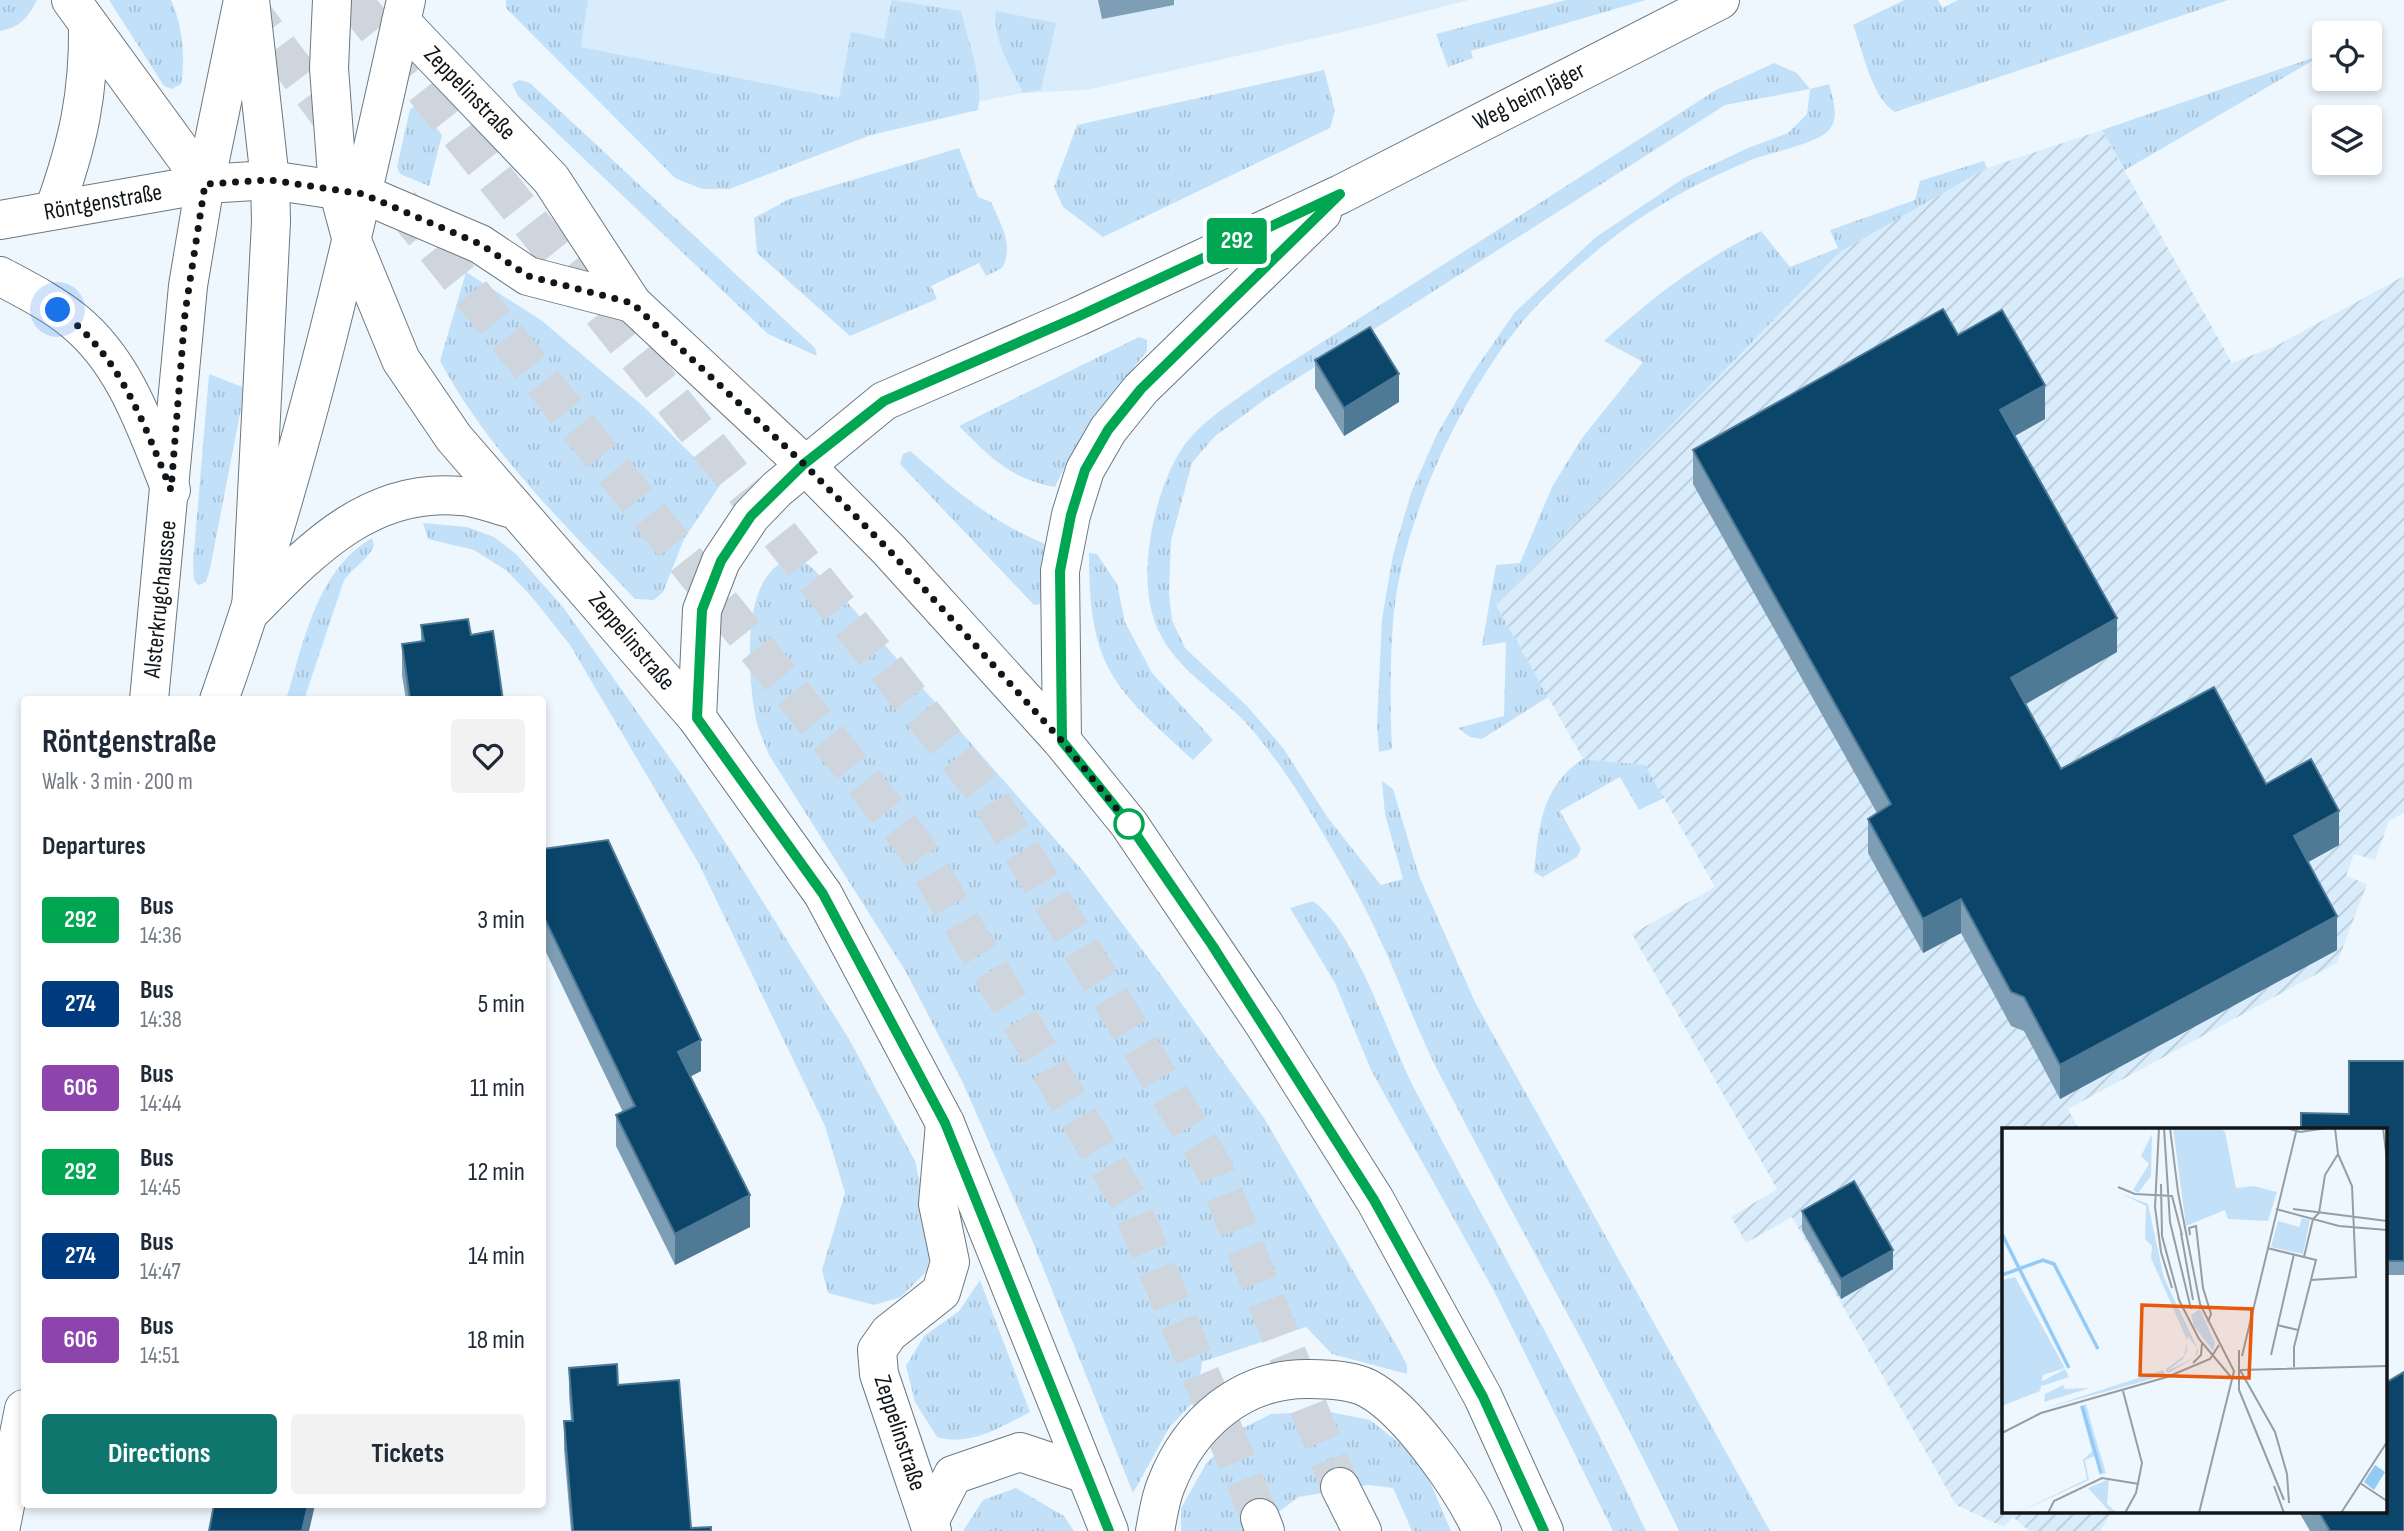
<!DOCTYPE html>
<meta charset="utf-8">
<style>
body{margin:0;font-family:"Sofia Sans Condensed",sans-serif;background:#f2f2f3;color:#1f2937;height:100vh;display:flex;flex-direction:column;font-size:26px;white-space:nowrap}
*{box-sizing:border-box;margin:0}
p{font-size:23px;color:#747a83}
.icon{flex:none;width:38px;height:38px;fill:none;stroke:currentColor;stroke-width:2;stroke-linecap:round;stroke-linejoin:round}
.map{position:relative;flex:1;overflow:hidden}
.drawer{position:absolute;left:21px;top:696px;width:525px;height:812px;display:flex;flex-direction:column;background:#fff;border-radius:7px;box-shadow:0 4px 10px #0003}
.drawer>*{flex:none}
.badge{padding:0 14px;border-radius:5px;font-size:24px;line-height:46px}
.tools{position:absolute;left:2312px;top:21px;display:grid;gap:14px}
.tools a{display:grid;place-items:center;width:70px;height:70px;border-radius:7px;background:#fff;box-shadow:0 4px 10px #0003;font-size:35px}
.you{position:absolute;width:35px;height:35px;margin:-18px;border:5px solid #fff;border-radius:50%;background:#1a73e8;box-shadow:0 0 0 10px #1a73e833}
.map>.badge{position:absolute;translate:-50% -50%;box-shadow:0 0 0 4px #fff}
h2{padding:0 21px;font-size:26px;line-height:63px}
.round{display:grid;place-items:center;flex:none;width:74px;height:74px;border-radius:7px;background:#f2f2f3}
.headline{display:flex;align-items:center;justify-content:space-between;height:119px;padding:0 21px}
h1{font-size:33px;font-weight:700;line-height:52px}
.primary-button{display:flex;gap:14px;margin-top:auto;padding:14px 21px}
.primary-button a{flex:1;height:80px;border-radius:7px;background:#0f766e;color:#fff;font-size:28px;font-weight:700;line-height:80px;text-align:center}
.primary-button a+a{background:#f2f2f3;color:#1f2937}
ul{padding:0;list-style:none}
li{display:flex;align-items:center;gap:21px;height:84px;padding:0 21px}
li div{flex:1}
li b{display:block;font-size:26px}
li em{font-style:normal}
li .badge{min-width:77px;font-weight:700;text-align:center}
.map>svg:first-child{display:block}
.built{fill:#d8ecfc}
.industrial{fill:url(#industrial-furrows)}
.grass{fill:url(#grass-tufts)}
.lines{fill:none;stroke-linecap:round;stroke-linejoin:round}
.trunk-tunnel{stroke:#ced5dc;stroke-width:38;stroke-dasharray:38 19;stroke-linecap:butt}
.minor-casing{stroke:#6c7881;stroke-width:40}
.tertiary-casing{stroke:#6c7881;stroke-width:40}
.secondary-casing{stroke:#6c7881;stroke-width:40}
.primary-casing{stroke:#6c7881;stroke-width:40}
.trunk-casing{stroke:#6c7881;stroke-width:40}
.minor{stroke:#fff;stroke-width:38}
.tertiary{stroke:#fff;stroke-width:38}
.secondary{stroke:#fff;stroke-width:38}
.primary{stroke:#fff;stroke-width:38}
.trunk{stroke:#fff;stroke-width:38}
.wall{fill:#7d9eb4}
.shaded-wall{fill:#4f7a96}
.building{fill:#0b456a;stroke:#4f7a96;stroke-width:2}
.line-casing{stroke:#fff;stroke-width:16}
.line{stroke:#00a651;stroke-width:10}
.walk{stroke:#11161a;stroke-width:7;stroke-dasharray:0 12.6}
.stop-dot{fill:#fff;stroke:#00a651;stroke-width:3.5}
.labels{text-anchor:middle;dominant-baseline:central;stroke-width:7;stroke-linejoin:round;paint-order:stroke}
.street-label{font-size:24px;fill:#11161a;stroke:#fff}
.inset-river{fill:none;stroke:#94cbf6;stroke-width:3.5}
.inset-road{fill:none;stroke:#969da3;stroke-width:2}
.view{fill:#e8590c;fill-opacity:0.15;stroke:#e8590c;stroke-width:3.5}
.inset-edge{fill:none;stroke:#11161a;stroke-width:3.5}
</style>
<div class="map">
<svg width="2404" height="1531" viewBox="0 0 2404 1531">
<defs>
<pattern id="industrial-furrows" width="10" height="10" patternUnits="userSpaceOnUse" patternTransform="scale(1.75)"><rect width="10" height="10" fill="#d8ecfc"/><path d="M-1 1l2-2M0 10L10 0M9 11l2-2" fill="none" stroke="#b8cad7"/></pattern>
<pattern id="grass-tufts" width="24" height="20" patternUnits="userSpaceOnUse" patternTransform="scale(1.75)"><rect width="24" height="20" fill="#c2e1f9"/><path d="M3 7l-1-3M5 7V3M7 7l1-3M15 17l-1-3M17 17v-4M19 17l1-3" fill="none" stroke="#a6c0d5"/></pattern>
</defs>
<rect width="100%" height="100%" fill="#eff7fe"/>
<path class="built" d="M 562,0 L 1469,0 L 1360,28 L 1086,90 L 1023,93 L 855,125 L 565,64 Z"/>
<path class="industrial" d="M 2102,130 L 2232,363 L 2276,346 L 2404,276 L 2404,813 L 2389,821 L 2375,860 L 2354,854 L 2346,876 L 2367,884 L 2337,963 L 2068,1109 L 2079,1130 L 2003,1130 L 2003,1512 L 2112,1512 L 2100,1531 L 2029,1531 L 2013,1517 L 2004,1527 L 1956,1505 L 1792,1217 L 1746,1243 L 1731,1217 L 1777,1189 L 1632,934 L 1715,887 L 1645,765 L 1583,759 L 1496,605 L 1840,252 L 1987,168 Z"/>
<g class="grass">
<path d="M 0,0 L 37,0 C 28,18 20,27 0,31 Z"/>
<path d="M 109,0 L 171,0 C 182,24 186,58 181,84 L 172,89 L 164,86 Z"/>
<path d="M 506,0 L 588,0 L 581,47 L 839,98 L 851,32 L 884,39 L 892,0 L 961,11 C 968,41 984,80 978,110 L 871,135 L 729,189 L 702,189 L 675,178 L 506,8 Z"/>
<path d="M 1566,0 L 1646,0 L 1471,51 L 1473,58 L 1448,67 L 1436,34 Z"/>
<path d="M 1904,0 L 1938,0 L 1942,8 L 1958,0 L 2228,0 L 1895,112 C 1872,99 1863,51 1853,25 Z"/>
<path d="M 996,11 L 1056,23 L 1041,90 L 1023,93 C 1011,68 992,39 996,11 Z"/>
<path d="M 2324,54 L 2125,170 L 2102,130 Z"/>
<path d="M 1774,63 L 1797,73 L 1810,89 L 1829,84 C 1833,99 1841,121 1826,133 C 1813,144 1769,153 1751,160 C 1700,181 1648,209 1605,244 C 1579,265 1545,295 1524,320 C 1460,397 1401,522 1393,622 C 1390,664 1390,708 1392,749 L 1379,752 L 1377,724 L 1382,619 L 1393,555 L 1411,493 L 1437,434 L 1472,374 L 1515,312 L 1596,237 L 1684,178 L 1748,148 L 1788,133 L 1807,114 L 1810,89 L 1725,105 L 1271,395 L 1214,437 L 1192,463 L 1171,541 L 1169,594 L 1172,620 L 1185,648 L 1247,706 L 1283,748 L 1328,818 L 1381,885 L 1403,879 L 1385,814 L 1382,781 L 1393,789 L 1419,876 L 1475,1002 L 1770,1531 L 1679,1531 C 1605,1376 1519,1229 1441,1077 C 1417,1031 1400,982 1378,935 C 1358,891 1331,847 1306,805 C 1290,779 1259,734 1237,714 C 1203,681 1165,661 1152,613 C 1139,566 1155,491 1181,450 C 1200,421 1235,401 1263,380 L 1716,90 Z"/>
<path d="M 1324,70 L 1335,111 L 1330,128 L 1103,237 L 1063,207 L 1054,187 L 1077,125 Z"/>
<path d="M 520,80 L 530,83 L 815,348 L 817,356 L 768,334 L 518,96 L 512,84 Z"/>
<path d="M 419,105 L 442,135 L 429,186 L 400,174 L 397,167 L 410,109 Z"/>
<path d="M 959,148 L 978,197 L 991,202 C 1000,223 1015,246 1002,268 L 986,276 L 979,263 L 931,286 L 937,299 L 850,336 L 757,253 L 754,218 L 789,199 Z"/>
<path d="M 1984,161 L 1987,168 L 1840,252 L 1496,605 L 1548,697 L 1482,739 L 1470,737 L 1458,728 L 1504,716 L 1506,642 L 1482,646 L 1496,565 L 1520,563 L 1552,487 L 1582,438 L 1643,362 L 1604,341 C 1653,297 1702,259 1761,231 L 1790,267 L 1838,248 L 1830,230 L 1915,200 L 1920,181 Z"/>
<path d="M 466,272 L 541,320 L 643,406 L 721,484 L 684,539 L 663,592 L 654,600 L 635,599 C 565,525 489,452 440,361 Z"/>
<path d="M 1139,337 L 1147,340 L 1147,351 C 1112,395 1079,436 1055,487 C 1009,478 991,458 959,426 Z"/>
<path d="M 209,374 L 245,388 L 210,569 L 206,582 L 199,585 L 194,580 L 193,563 Z"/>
<path d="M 910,451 C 954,489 991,522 1045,544 L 1040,604 L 1034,605 L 900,464 L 903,454 Z"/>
<path d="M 423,523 L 467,527 L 494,537 L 516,554 L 563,607 L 684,778 L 743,870 L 849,1039 L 915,1161 L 934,1244 L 926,1272 L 901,1297 L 874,1305 L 828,1293 L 822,1270 L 845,1193 L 825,1126 L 699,864 L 570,645 L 531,596 L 507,571 L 474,550 L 428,539 Z"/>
<path d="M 372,538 L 374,546 C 368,559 353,568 344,580 L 304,700 L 286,700 C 304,642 316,571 372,538 Z"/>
<path d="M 1089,553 L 1097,554 L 1117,584 L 1125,622 L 1152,673 L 1213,740 L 1193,760 C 1112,686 1089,668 1089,553 Z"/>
<path d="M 789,560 L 808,564 L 848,603 L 1083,871 L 1161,975 L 1264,1118 L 1398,1348 L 1407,1365 L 1407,1374 L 1332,1354 L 1306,1327 L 1202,1362 L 1197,1398 L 1169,1428 L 1133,1493 L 1032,1240 L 962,1081 L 906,972 L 769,755 C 764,742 757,728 755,714 C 748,675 740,574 789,560 Z"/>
<path d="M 1583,759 L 1645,765 L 1664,798 L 1639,810 L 1620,777 L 1560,811 L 1581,849 L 1577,857 L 1543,877 L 1534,872 C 1539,826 1541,787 1583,759 Z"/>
<path d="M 1313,901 C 1358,935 1388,1038 1415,1090 C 1493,1237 1575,1381 1646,1531 L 1613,1531 L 1494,1291 L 1371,1070 L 1335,983 L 1290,908 Z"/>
<path d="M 980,1280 L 1030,1412 C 1001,1427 970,1447 937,1437 L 915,1402 L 906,1366 L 924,1336 L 959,1311 Z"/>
<path d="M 1325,1411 L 1370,1420 L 1420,1459 L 1451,1531 L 1412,1531 L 1393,1488 L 1368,1485 L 1299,1497 L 1252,1531 L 1181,1531 L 1181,1508 L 1206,1464 L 1239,1430 L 1271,1414 Z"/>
<path d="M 1016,1488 L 1064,1516 L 1074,1531 L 963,1531 L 983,1500 Z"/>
</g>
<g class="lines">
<g class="trunk-tunnel">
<path d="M 353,0 L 989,797 L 1214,1168 L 1340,1487"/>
<path d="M 244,2 L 344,135"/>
<path d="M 400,204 L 915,846 L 1129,1201 L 1260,1518"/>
</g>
<g class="minor-casing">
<g id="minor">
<path d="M 929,1522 L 953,1475 L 1020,1452 L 1086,1474"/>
<path d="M 932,1531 L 879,1374 L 877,1350 L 889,1333 L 941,1292 L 950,1262 L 938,1204 L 945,1123"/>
</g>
</g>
<g class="tertiary-casing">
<g id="tertiary">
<path d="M 0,220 L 205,184"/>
<path d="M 0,276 C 26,290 52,303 74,321 C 126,363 147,431 171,490"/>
<path d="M 697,718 L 702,610 L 721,561 L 751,516 L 777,489 L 884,401 L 1077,317 L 1341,194 L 1720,0"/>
<path d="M 1062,741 L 1060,571 L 1071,515 L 1085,470 L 1108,430 L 1141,389 L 1322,213"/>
</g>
</g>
<g class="secondary-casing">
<g id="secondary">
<path d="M 205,184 L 270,180 L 363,194 L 480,244 L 528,276 L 632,303"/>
<path d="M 255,607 C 312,549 371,487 461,496 C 478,497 496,505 513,509"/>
<path d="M 149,700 L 188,286 L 205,184 L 243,0"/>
<path d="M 219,700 C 297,480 351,250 401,22"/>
<path d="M 0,1531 L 24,1409"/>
</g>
</g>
<g class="primary-casing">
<g id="primary">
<path d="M 332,0 L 329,68 L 338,189 L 352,241 L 401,360 L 454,438 L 697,718 L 823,894 L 945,1123 L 1109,1531"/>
<path d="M 406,0 L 401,22 L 551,179 L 632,303 L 804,464 L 889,550 L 1062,741 L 1129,824 L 1264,1024 L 1375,1200 L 1483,1397 L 1544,1531"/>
</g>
</g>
<g class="trunk-casing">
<g id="trunk">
<path d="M 71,0 L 205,184"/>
<path d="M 250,0 L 270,180 L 271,222 L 251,611"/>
<path d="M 54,210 C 78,143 89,95 88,24"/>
<path d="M 1340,1487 L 1362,1531"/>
<path d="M 1260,1518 L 1265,1531"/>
<path d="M 1155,1531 C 1158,1516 1160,1499 1166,1485 C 1190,1423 1242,1378 1309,1379 C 1327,1379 1351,1380 1367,1388 C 1408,1409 1463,1489 1482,1531"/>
</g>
</g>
<use href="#minor" class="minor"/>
<use href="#tertiary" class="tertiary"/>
<use href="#secondary" class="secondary"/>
<use href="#primary" class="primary"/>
<use href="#trunk" class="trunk"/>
</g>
<g class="wall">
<path d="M 1098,0 L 1174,0 L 1174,5 L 1102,19 Z"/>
<path d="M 1958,335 L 2045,419 L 2015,436 L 2117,652 L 2026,704 L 2061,769 L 2266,784 L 2339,845 L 2308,862 L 2337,950 L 2060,1099 L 2024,1031 L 2011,1026 L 1961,933 L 1923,953 L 1868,853 L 1868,819 L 1877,813 L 1693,484 L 1693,450 Z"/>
<path d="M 1315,360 L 1399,402 L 1344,436 L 1315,388 Z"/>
<path d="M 421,625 L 471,635 L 503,700 L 406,700 L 402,675 L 402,644 L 421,641 Z"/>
<path d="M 542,849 L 701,1071 L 691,1076 L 750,1227 L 675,1265 L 616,1146 L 616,1115 L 623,1112 L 542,944 Z"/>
<path d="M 2404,1061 L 2404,1275 L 2385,1275 L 2385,1130 L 2349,1114 Z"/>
<path d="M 1802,1211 L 1893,1269 L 1841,1299 L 1802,1230 Z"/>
<path d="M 569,1368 L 618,1385 L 691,1528 L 711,1531 L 571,1531 L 564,1449 L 564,1421 L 571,1421 L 569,1395 Z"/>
<path d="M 2299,1512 L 2385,1512 L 2404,1531 L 2310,1531 Z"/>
</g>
<g class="shaded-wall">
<path d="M 1399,374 L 1399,402 L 1344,436 L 1344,408 Z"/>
<path d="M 2045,385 L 2045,419 L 2000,444 L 2000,410 Z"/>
<path d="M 2117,618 L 2117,652 L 2011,712 L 2011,678 Z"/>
<path d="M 2339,811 L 2339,845 L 2294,870 L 2294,836 Z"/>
<path d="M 1961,899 L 1961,933 L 1923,953 L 1923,919 Z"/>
<path d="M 2337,916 L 2337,950 L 2060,1099 L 2060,1065 Z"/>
<path d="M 701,1040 L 701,1071 L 678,1083 L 678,1052 Z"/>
<path d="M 750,1195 L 750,1227 L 675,1265 L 675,1234 Z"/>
<path d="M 1893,1250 L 1893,1269 L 1841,1299 L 1841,1279 Z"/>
<path d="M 308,1505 L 315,1505 L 309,1531 L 302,1531 Z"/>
</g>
<g class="building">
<path d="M 1943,309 L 1958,335 L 2002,310 L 2045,385 L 2000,410 L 2117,618 L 2011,678 L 2061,769 L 2214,687 L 2266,784 L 2311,759 L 2339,811 L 2294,836 L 2337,916 L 2060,1065 L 2024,997 L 2011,992 L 1961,899 L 1923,919 L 1868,819 L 1891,804 L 1693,450 Z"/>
<path d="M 1370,327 L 1399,374 L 1344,408 L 1315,360 Z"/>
<path d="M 468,619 L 471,635 L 493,631 L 503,700 L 410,700 L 402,644 L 424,641 L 421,625 Z"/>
<path d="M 608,840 L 701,1040 L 678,1052 L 750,1195 L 675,1234 L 616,1115 L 635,1106 L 542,913 L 542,849 Z"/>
<path d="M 2349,1061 L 2404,1061 L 2404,1261 L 2385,1261 L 2385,1130 L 2301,1130 L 2301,1113 L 2349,1114 Z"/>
<path d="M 1854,1181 L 1893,1250 L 1841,1279 L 1802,1211 Z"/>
<path d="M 617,1364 L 618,1385 L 679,1380 L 691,1528 L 711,1527 L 711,1531 L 573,1531 L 564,1421 L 573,1421 L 569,1368 Z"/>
<path d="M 2404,1372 L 2404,1531 L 2330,1531 L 2319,1512 L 2385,1512 L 2385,1383 Z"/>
<path d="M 214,1505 L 308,1505 L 302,1531 L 209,1531 Z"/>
</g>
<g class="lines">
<g class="line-casing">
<path id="line" d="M 1109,1531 L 945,1123 L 823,894 L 697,718 L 702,610 L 721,561 L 751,516 L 804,464 L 884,401 L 1077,317 L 1340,194 L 1141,389 L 1108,430 L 1085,470 L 1071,515 L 1060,571 L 1062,741 L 1129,824 L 1212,945 L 1374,1200 L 1483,1397 L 1544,1531"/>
</g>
<use href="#line" class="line"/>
<path class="walk" d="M 58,310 C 120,354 143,422 171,490 L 185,313 L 205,184 L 270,180 L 363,194 L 480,244 L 528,276 L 632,303 L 804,464 L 889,550 L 1062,741 L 1129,824"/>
</g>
<circle class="stop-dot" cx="1129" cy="824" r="14"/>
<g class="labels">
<g class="street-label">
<text transform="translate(470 93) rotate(46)">Zeppelinstraße</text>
<text transform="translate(1529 96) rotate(-27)">Weg beim Jäger</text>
<text transform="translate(103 202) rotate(-10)">Röntgenstraße</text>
<text transform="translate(160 599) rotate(-84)">Alsterkrugchaussee</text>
<text transform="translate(632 641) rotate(50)">Zeppelinstraße</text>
<text transform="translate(900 1433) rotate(72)">Zeppelinstraße</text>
</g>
</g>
<g transform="translate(2002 1128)">
<rect width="385" height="385" fill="#eff7fe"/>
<path d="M 150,6 L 149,48 L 136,65 L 131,62 L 147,36 L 139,28 ZM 118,65 L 146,76 L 162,150 L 196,221 L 196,225 L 193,229 L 167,245 L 164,244 L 164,241 L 182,228 L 185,214 L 185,223 L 181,231 L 165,243 L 193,229 L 195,220 L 186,208 L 185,212 L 149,130 L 150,118 L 143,111 L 144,78 ZM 13,149 L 63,240 L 41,247 L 38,263 L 0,278 L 0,152 ZM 198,181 L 213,215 L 211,223 L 192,198 L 189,187 ZM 63,241 L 67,249 L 40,258 L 39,254 ZM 161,242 L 163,246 L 146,252 L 44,280 ZM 61,257 L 63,261 L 88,260 L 42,274 L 43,266 ZM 78,278 L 93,328 L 83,332 L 87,352 L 15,385 L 85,351 L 81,332 L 90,323 Z" fill="#c2e1f9"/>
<path d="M 373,337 L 383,344 L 372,362 L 362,354 Z" fill="#93caf4"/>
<path d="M 171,0 L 218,0 L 223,4 L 234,60 L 252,58 L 275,64 L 266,93 L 226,91 L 223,82 L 184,98 ZM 300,90 L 308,92 L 301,126 L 269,119 L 276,93 L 297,99 ZM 84,276 L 92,305 L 104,345 L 98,347 L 85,302 L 78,278 ZM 107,351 L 105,376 L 115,385 L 109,385 L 86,360 Z" fill="#c2e1f9"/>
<path class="inset-river" d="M 0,106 L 67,240M 0,147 L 41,132 L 52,136 L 96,221M 80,278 L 99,345"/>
<path class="inset-road" d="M 162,0 L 168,94 L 189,181M 168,0 L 176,64M 284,0 L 298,4 L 325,0M 381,0 L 385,32M 159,56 L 160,108 L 178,175M 116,59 L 133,66 L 170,68 L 180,107M 176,64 L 198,176 L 232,243 L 197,385M 153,79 L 157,0M 153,79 L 159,124 L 170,160M 274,81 L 337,98 L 385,102M 291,81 L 385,93M 179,105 L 191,172M 188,107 L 187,100 L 194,98 L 201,160 L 209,186 L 206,194M 265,120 L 314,132 L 292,219 L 292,239M 302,129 L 311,91 L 317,85 L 323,47 L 336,26 L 333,0M 309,152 L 354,149 L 350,58 L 336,26M 176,170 L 197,211 L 229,249M 275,197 L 296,202M 237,222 L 237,262 L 282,372M 269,227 L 292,126M 240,228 L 295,0M 191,235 L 199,227 L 200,215M 238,242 L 385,238M 238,242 L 273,304 L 285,346 L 287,375M 121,263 L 140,335 L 134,365 L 123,385M 0,305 L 39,285 L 165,249 L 208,231 L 217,217M 358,355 L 385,373M 272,358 L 282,385M 46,385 L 52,373 L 100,350 L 137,356M 339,385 L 385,314"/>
<path class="view" d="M 140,177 L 250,181 L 247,250 L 138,247 Z"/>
<rect width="385" height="385" class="inset-edge"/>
</g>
</svg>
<div class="tools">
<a><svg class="icon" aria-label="locate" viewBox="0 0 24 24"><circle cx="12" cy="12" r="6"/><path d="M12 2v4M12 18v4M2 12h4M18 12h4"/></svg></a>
<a><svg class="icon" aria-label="layers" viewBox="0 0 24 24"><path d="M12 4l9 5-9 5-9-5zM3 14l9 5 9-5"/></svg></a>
</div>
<div class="you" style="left:58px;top:310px"></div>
<b class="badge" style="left:1237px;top:241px;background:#00a651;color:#fff">292</b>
<section class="drawer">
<div class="headline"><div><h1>Röntgenstraße</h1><p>Walk · 3 min · 200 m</p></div><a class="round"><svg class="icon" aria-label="heart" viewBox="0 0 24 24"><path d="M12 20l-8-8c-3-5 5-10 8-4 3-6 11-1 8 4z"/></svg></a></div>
<h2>Departures</h2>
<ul>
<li><span class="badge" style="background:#00a651;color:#fff">292</span><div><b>Bus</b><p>14:36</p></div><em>3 min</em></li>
<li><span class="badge" style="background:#003b80;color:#fff">274</span><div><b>Bus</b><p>14:38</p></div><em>5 min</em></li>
<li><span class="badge" style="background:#8e44ad;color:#fff">606</span><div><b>Bus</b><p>14:44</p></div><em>11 min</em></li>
<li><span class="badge" style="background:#00a651;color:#fff">292</span><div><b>Bus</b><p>14:45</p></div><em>12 min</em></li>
<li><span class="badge" style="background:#003b80;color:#fff">274</span><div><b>Bus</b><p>14:47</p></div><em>14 min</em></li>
<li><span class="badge" style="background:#8e44ad;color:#fff">606</span><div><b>Bus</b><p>14:51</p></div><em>18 min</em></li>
</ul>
<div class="primary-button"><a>Directions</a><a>Tickets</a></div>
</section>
</div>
